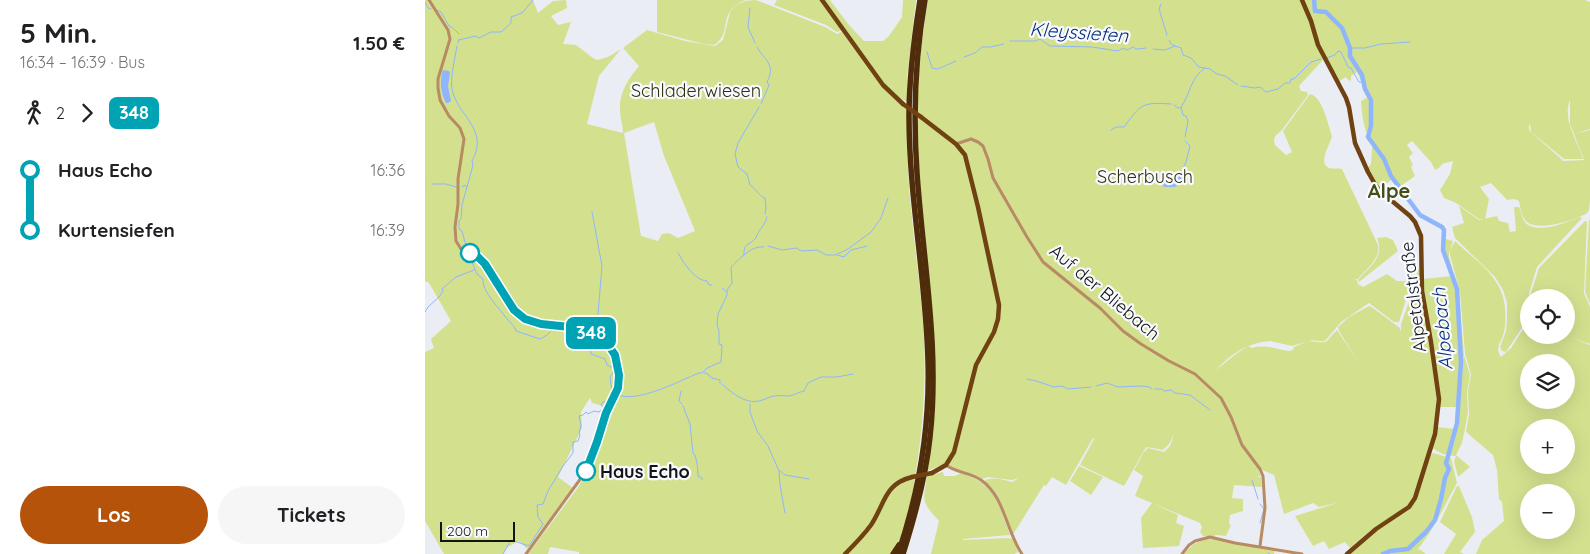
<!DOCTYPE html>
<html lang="de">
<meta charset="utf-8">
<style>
body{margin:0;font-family:Quicksand,sans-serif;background:#f6f6f6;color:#202124;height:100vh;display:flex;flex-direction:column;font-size:19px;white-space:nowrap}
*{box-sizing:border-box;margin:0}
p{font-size:16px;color:#757577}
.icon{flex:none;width:28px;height:28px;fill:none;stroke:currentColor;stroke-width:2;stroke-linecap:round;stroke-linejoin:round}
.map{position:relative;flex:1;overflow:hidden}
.panel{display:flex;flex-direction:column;background:#fff;width:425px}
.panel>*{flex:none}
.badge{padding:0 10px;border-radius:8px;font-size:18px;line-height:32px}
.controls{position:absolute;left:1095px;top:289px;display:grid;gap:10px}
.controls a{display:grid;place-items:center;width:55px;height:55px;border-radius:50%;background:#fff;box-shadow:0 5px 20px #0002;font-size:25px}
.scale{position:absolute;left:15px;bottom:12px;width:75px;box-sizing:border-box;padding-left:5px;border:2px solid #131416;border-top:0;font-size:14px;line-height:18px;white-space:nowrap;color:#131416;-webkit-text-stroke:4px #f9faff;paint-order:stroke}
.map>.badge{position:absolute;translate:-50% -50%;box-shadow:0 0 0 2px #fff}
.legs{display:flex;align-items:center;gap:8px;height:55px;padding:0 20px;font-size:16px}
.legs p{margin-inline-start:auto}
.head{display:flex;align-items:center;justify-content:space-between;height:85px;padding:0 20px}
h1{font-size:28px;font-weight:700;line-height:38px}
.action{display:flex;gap:10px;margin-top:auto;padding:10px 20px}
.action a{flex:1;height:58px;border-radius:30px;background:#b45309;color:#fff;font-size:20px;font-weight:700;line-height:58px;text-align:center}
.action a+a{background:#f6f6f6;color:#202124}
ul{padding:0 20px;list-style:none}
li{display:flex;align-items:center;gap:18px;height:60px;font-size:19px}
li i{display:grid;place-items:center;width:8px;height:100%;margin:0 6px;background:currentColor}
li i::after{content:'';width:12px;height:12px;margin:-6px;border:4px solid;border-radius:50%;background:#fff}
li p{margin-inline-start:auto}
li:first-child i{background:linear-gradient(#0000 50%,currentColor 0)}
li:last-child i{background:linear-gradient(currentColor 50%,#0000 0)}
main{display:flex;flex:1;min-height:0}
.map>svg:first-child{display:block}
.green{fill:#d3e18f;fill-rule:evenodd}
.water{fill:#8fb5fc}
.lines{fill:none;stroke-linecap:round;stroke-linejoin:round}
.stream{stroke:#8fb5fc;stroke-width:1}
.river{stroke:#8fb5fc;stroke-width:4.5}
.minor{stroke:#b88b64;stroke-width:3}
.major{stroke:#704212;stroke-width:4.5}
.highway{stroke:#4f2d0a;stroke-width:5.5}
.major-bridge{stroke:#704212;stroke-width:4.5}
.line-1-casing{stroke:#fff;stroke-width:11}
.line-1{stroke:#00a3b4;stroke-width:8}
.stop-1-dot{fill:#fff;stroke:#00a3b4;stroke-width:2.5}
.labels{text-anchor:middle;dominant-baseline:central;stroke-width:4.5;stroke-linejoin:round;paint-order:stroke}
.park-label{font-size:18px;fill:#2d320d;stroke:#f9faff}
.street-label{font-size:18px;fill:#131416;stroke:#f9faff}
.stop-label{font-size:18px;font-weight:bold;fill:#131416;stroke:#f9faff;text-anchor:start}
.water-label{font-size:19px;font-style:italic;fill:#062e7c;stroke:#f9faff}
.quarter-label{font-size:20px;font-weight:bold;fill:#464e15;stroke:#f9faff}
</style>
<main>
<section class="panel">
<div class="head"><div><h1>5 Min.</h1><p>16:34 – 16:39 · Bus</p></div><b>1.50 €</b></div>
<div class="legs"><svg class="icon" aria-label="walk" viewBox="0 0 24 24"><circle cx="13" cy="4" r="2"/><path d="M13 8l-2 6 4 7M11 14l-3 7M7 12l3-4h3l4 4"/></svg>2<svg class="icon" aria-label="forward" viewBox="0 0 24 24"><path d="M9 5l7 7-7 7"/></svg><b class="badge" style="background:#00a3b4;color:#fff">348</b></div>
<ul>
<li><i style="color:#00a3b4"></i><b>Haus Echo</b><p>16:36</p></li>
<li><i style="color:#00a3b4"></i><b>Kurtensiefen</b><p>16:39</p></li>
</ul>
<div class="action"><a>Los</a><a>Tickets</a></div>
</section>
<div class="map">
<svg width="1165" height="554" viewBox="0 0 1165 554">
<rect width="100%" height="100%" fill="#ebedf4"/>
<g class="green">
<path d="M 0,0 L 108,0 L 113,13 L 128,1 L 141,0 L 142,8 L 126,16 L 133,25 L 146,22 L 138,44 L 151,45 L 168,58 L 172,60 L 183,57 L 196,49 L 174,76 L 162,124 L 198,133 C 198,126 195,117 195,109 C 194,92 204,78 214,66 L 198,48 L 222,30 L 260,41 L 290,46 L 298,40 L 305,12 C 311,3 320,0 331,0 L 400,27 L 412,34 L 418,31 C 438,59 456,88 482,110 C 482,131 482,151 483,171 C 486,227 496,282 499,338 C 501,382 498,427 491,471 C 487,499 482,529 467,554 L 154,554 L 154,552 L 125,547 L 123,554 L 103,554 L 152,489 L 164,469 L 175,440 L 175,417 L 178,406 L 167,403 L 165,398 L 156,412 L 157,428 L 133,477 L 148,488 L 102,549 L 94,541 L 81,548 L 78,554 L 19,554 L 0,521 L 0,352 L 9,348 L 6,339 L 26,321 L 4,283 L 0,281 ZM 229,122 L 239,156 L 270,231 L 253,238 L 244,233 L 237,234 L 233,241 L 216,236 L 199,133 Z"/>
<path d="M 232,0 L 321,0 C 290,12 309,33 289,45 L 279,44 L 232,32 Z"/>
<path d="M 352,0 L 395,0 L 417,30 L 412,32 L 401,25 L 349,5 Z"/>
<path d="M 399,0 L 405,0 L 424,25 L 439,41 L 458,41 L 464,36 L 477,17 L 478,0 L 491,0 L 482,77 L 482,102 L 472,96 L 458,82 Z"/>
<path d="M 503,0 L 876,0 L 898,60 L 874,86 L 876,91 L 882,92 L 883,95 L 857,130 L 850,136 L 849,141 L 850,145 L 861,155 L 867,152 L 858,131 L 885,94 C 898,97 903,125 907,136 C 906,143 892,163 904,168 C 907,169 913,168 917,169 L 953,245 C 956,259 941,269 933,279 L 928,280 L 932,280 L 933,284 L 938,287 L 962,274 L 972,281 L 981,281 L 987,275 L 991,263 L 992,264 L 974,322 L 969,322 L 944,303 L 916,322 L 900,341 C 894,342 889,339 884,341 C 906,343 897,345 912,330 L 932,360 L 914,331 L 913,327 L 924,317 L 944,306 L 948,308 L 975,328 L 976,332 L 976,324 L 987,293 L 995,262 L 1012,397 L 1011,417 L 1005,446 L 992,490 L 985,504 L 946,530 L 925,548 L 920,542 L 904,549 L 899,541 L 888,546 L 870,516 L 912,503 L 894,507 L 888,503 L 859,514 L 849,475 L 835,469 L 833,469 L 836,476 L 831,477 L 836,477 L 837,487 L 809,485 L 807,498 L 818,499 L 818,511 L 805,515 L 804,524 L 806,525 L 801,536 L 791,535 L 789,536 L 778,536 L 775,532 L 777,527 L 775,523 L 710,496 L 718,476 L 709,470 L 719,452 L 723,448 L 739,452 L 745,446 L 749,434 L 744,444 L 738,450 L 722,447 L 720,449 L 699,486 L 655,465 L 669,439 L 668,438 L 641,485 L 627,477 L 621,486 L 619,485 L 587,536 L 572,496 L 559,481 C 568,476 578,480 587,482 L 594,478 L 587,480 L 563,477 L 557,479 L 519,464 L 502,471 C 508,435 512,399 510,362 C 507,280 491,199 491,117 C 492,78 497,38 503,0 ZM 845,341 L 867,346 L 881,342 L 869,347 L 868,350 L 864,351 C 851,349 840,344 827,348 L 823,346 L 811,354 L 791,370 C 807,353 822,343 845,341 Z"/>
<path d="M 878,0 L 1160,0 L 1165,2 L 1165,129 L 1149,134 L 1145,124 L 1145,100 C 1137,119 1152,140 1158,159 L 1139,159 L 1106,132 L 1105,123 C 1104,126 1103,128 1105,131 C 1106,133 1134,156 1138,161 L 1159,160 L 1149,134 L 1165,130 L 1165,201 L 1164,210 L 1162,213 C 1151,220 1114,232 1102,222 C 1097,218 1095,208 1094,201 L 1089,199 L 1082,200 L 1066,183 L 1055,187 L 1064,199 L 1060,219 L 1054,219 L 1031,203 L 1019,198 L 1015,190 L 1025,174 L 1028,161 L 1017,164 L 1015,167 L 1010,170 L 1006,162 L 987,141 L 982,145 L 988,153 L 984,157 L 988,165 L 986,167 L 990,176 L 973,188 L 966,180 L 955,189 L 942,168 L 946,164 L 947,148 L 949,146 C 939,133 937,117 936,101 L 943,97 L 932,72 L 926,76 L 926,80 L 924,81 L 921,77 L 913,82 L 900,59 Z"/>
<path d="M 1034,206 L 1054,220 L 1072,216 L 1074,221 L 1083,223 L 1085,232 L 1091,231 L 1089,207 L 1094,207 C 1097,213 1097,221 1103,225 C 1119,233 1141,222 1155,217 L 1157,218 L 1112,267 L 1104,293 L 1104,317 L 1081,352 L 1077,351 L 1075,347 L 1081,331 L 1082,321 L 1082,303 L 1078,290 L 1070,277 L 1030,238 L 1027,227 L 1039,223 Z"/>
<path d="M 1164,220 L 1165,220 L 1165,304 L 1160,292 Z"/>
<path d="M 1160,221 L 1162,222 L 1159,293 L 1165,307 L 1165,344 L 1144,337 L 1165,345 L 1165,554 L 1051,554 L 1057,540 L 1079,521 L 1077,502 L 1074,499 L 1072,470 L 1068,455 L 1041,432 L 1044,414 L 1043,391 L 1046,375 L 1040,353 L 1035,292 L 1025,255 L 1025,250 L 1030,241 C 1047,257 1072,274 1078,297 C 1081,307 1081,322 1079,332 C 1077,342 1069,347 1076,357 L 1086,348 L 1104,320 L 1104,335 L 1141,335 L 1141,298 L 1105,298 L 1105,296 L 1114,268 ZM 1104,362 L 1141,362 L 1141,400 L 1104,400 ZM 1104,428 L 1141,428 L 1141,465 L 1104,465 ZM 1141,492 L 1141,530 L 1104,530 L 1104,492 Z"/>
<path d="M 961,237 L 968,240 L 973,251 L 934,282 L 933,280 C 945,266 960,258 952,238 Z"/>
<path d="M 1017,238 L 1028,241 L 1024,253 L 1024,257 L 1034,293 L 1039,355 L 1045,375 L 1042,393 L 1043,412 L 1040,429 L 1037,443 L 1031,455 L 1045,467 L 1033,477 L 1029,461 L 1031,456 C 1023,456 1013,453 1008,448 L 1012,427 L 1030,429 L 1033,407 L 1014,407 L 1008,338 L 1000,303 L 998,279 L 1027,276 L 1019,251 Z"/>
<path d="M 1008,453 L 1026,458 L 1032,483 C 1019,506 1009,530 992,550 L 994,549 L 1001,554 L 925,554 L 936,543 L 991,500 L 1005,455 Z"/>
<path d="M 654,466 L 678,477 L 666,495 L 645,481 Z"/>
<path d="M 518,472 L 519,476 L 530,476 L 536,473 C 571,484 573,504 585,535 L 538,539 L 538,540 L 583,538 L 588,539 L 593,552 L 589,554 L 506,554 L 514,521 C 496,501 498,502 502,476 Z"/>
<path d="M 1032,486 L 1034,486 L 1047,517 L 1050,532 L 1035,552 L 1039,554 L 1019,554 L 1031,534 L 1015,522 Z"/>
<path d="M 727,503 L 753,515 L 751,523 L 759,526 L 754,546 L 718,548 L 716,518 Z"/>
<path d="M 786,538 L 850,550 L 849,554 L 759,554 C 767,544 773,541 786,538 Z"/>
</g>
<g class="water">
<path d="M 18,70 L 24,71 L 25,73 L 23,86 L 26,101 L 23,103 L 21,103 C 16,93 14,81 18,70 Z"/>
<path d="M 750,174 L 760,177 L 760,180 L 750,187 L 740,187 L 738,186 L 742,175 Z"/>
</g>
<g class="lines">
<g class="stream">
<path d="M 887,0 L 888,1"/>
<path d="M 0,2 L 3,8 L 6,9"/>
<path d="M 736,4 L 734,9 L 742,35"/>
<path d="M 325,8 L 323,27 L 330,43"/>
<path d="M 12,10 L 16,12 L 24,26 L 28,28 L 34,34"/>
<path d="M 34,40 L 50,36 L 54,38 L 66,32 L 76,32 L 86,23 L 86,17 L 97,13 L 108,0"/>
<path d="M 744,40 L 746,44 L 750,46"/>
<path d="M 585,41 L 610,41 L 615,39 L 625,46 L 667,47 L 693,51 L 698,48 L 702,50 L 708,47 L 711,49 L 721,48"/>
<path d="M 33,43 L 34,39"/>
<path d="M 32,46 C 30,57 25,80 27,89 C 32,116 65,129 47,161 L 48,165 L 37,205 L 36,219 L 34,221 L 34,229 L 37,231 L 42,250"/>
<path d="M 332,47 C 340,61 351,64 342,82 L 344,85 L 336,104"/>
<path d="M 925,48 L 940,48 L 956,44 L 985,42"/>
<path d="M 728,49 L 740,50 L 750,46 L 756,48 L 758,55 L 766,58 L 774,67 L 785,69 L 792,74 L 800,76 L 813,85"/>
<path d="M 502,52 L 507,68 L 513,69 L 531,61"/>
<path d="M 539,57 L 550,53 L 557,47 L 565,47 L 579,44"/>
<path d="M 901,58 L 910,55 L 913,51 L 916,52 L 923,67 L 926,68 L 934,82 L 939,83"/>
<path d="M 816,86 L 830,88 L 835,87 L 841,92 L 853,89 L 860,83 L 865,83 L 866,79 L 869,79 L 886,62 L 896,59"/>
<path d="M 749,105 L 753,108 L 756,108"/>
<path d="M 334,107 L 313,143 L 310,154 L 313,167 L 322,174 L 325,185 C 331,189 333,195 340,198 L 341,208 L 340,214"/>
<path d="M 686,130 L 691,127 L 699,127 C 716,104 717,102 746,104"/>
<path d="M 760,137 L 763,121 L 761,116 L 758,115 L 756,107 C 765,95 765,78 780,68"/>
<path d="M 755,175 L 761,162 L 765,146 L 760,141"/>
<path d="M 7,184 L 21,184 L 31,187"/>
<path d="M 37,187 L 40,185 L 42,188"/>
<path d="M 167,212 L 177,266 L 172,326"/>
<path d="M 343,246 L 357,250 L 371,248 L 377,251 L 392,250 L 401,255 L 410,255 L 423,249 L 446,232 L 456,218 L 463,198"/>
<path d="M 253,253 C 259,263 269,280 282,281 L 284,285 L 287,285"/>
<path d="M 44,255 L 52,274 L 58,279 C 57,291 72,306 79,315 C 83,321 89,324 91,331 L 115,339 L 122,335 L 127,330 L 131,331"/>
<path d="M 319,255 C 318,243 325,245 331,238 C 333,230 340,226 342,217"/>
<path d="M 412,255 L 419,257 L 426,250 L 442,246"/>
<path d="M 297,288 L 302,292"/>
<path d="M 0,312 L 3,307 L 14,297 L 18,291 L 17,289 L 31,277 L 49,270"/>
<path d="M 171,327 L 174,335"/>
<path d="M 134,331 L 141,331 L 143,337 L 147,339 L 147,342 L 152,341 L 152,344 L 158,344 L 161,347 L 165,348 L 166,354 L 180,359 L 182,365 L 189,368 L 188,373 L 185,377 L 187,392"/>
<path d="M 166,349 L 172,339"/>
<path d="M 279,373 L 281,373 L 287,378 L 295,380 L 295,383"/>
<path d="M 602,379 L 611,381 L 629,387 L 637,386 L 643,389 L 666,387"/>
<path d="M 297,384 C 307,393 320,404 334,401 C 339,400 343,397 349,396 C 354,395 359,396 364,396 C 369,395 374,392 379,391 L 383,383 L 396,377 L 412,377 L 428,374"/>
<path d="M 671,386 L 682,383 L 693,387 L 718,386 L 724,387 L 727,389"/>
<path d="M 730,389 L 737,389 L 739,391 L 746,390 L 750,393 L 765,395 L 785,410"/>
<path d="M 256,391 L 254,401 L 257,404"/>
<path d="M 193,395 C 213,403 254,381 274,373 L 277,373 L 282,368 L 296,362 L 297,345 L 294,344 L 294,331 L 292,324 L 293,314 L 302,295 L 302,290 L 307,283 L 306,267 C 315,259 326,245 339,247"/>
<path d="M 325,404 L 325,412 L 332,431 L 343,446 L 354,471 L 355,485 L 360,513"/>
<path d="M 258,406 L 265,424 L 268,453 L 270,455 C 272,462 273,469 273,476 L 277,478 L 277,480"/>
<path d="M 355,471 L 360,475 L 384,479"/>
<path d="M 827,480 L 833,499"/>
<path d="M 835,504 L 839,509 L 835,523"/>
<path d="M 843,553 L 845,554"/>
<path d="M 78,554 L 86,540 L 104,546 L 118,524 L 113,517 L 112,505 L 118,504 L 123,491 L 138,466 L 148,453 L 148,442 L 153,441 L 155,435 L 154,433 L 156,426 L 154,416 L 158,415 L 161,412 L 163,414 L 169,411 L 174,412 L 179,408 L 176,405 L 178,402 L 183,401 L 187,393"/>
</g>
<path class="river" d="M 889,0 L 890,11 L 901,12 L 917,28 L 925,48 L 925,56 L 937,75 L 940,89 L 946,100 L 946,126 L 943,137 L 959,159 L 966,176 L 995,215 L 1017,227 L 1019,230 L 1018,250 L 1032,289 L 1036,362 L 1032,423 L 1022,460 L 1021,463 L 1024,469 L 1020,478 L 1016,499 L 1010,520 L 1001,532 L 983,549 L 965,551 L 958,554"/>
<g class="minor">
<path d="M 4,0 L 23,30 L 25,39 L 13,79 L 13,88 L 15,100 L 24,116 L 35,128 L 39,139 L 33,179 L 33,204 L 30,227 L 31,241 L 36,249 L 53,257 L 60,264 L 89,311 L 100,319 L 116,325 L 154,328 L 173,336 L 182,343 L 190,355 L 194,375 L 193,389 L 181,413 L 164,467 L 101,554"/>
<path d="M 531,144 L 546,139 L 553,142 L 558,146 L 563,159 L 568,178 L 602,237 L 618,262 L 675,308 L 698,331 L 716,344 L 744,361 L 770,374 L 796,398 L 806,417 L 817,445 L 835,469 L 838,476 L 840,508 L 835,546"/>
<path d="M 521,465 C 531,473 545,472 556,480 C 580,497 581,531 597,554"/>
<path d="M 757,554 L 764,545 L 770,541 L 785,537 L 810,543 L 877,554"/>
</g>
<g class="major">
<path d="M 397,0 L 458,85 L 478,104"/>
<path d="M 877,0 L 886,21 L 893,45 L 921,98 L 924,107 L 930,143 L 943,172 L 951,186 L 955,191 L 985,216 L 990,222 L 996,236 L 997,291 L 1006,342 L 1014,399 L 1010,434 L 990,498 L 984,507 L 951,529 L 922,554"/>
<path d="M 496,117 L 531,144 L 540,155 L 553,207 L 574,305 L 573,319 L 569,332 L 551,365 L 529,452 L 521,465 L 507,473"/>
<path d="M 420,554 C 429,545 438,536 446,525 C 460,504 459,484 487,477"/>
</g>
<g class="highway">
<path d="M 468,554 L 474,545"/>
<path d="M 473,554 C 494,492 505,426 503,361 C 501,279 484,198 484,116 C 484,78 489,38 495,0"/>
<path d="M 478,554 C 490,516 501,477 505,437 C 515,349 498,261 492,173 C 488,115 490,57 500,0"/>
</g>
<g class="major-bridge">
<path d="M 478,104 L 496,117"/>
<path d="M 487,477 L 507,473"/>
</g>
</g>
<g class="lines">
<g class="line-1-casing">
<path id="line-1" d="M 45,253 L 53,257 L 60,264 L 89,310 L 100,319 L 116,324 L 154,328 L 169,334 L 182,343 L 190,355 L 194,375 L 193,388 L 181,413 L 172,442 L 161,471"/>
</g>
<use href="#line-1" class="line-1"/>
</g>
<g class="stop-1-dot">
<circle cx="45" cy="253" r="9"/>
<circle cx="161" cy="471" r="9"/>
</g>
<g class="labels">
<g class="park-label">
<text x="271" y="90">Schladerwiesen</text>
<text x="720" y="176">Scherbusch</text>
</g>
<g class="street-label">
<text transform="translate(680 292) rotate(40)">Auf der Bliebach</text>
<text transform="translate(988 297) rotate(-97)">Alpetalstraße</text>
</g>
<g class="stop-label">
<text x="175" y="471">Haus Echo</text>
</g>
<g class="water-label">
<text transform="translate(654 32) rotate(4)">Kleyssiefen</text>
<text transform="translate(1017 329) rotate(-95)">Alpebach</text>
</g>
<g class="quarter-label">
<text x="964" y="190">Alpe</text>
</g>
</g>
</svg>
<div class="controls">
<a><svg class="icon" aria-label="locate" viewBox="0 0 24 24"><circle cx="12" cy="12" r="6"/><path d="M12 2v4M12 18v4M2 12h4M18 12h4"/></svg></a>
<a><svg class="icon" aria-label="layers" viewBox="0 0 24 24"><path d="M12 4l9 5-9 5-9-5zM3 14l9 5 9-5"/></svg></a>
<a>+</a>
<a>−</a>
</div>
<div class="scale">200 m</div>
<b class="badge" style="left:166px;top:333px;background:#00a3b4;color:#fff">348</b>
</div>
</main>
